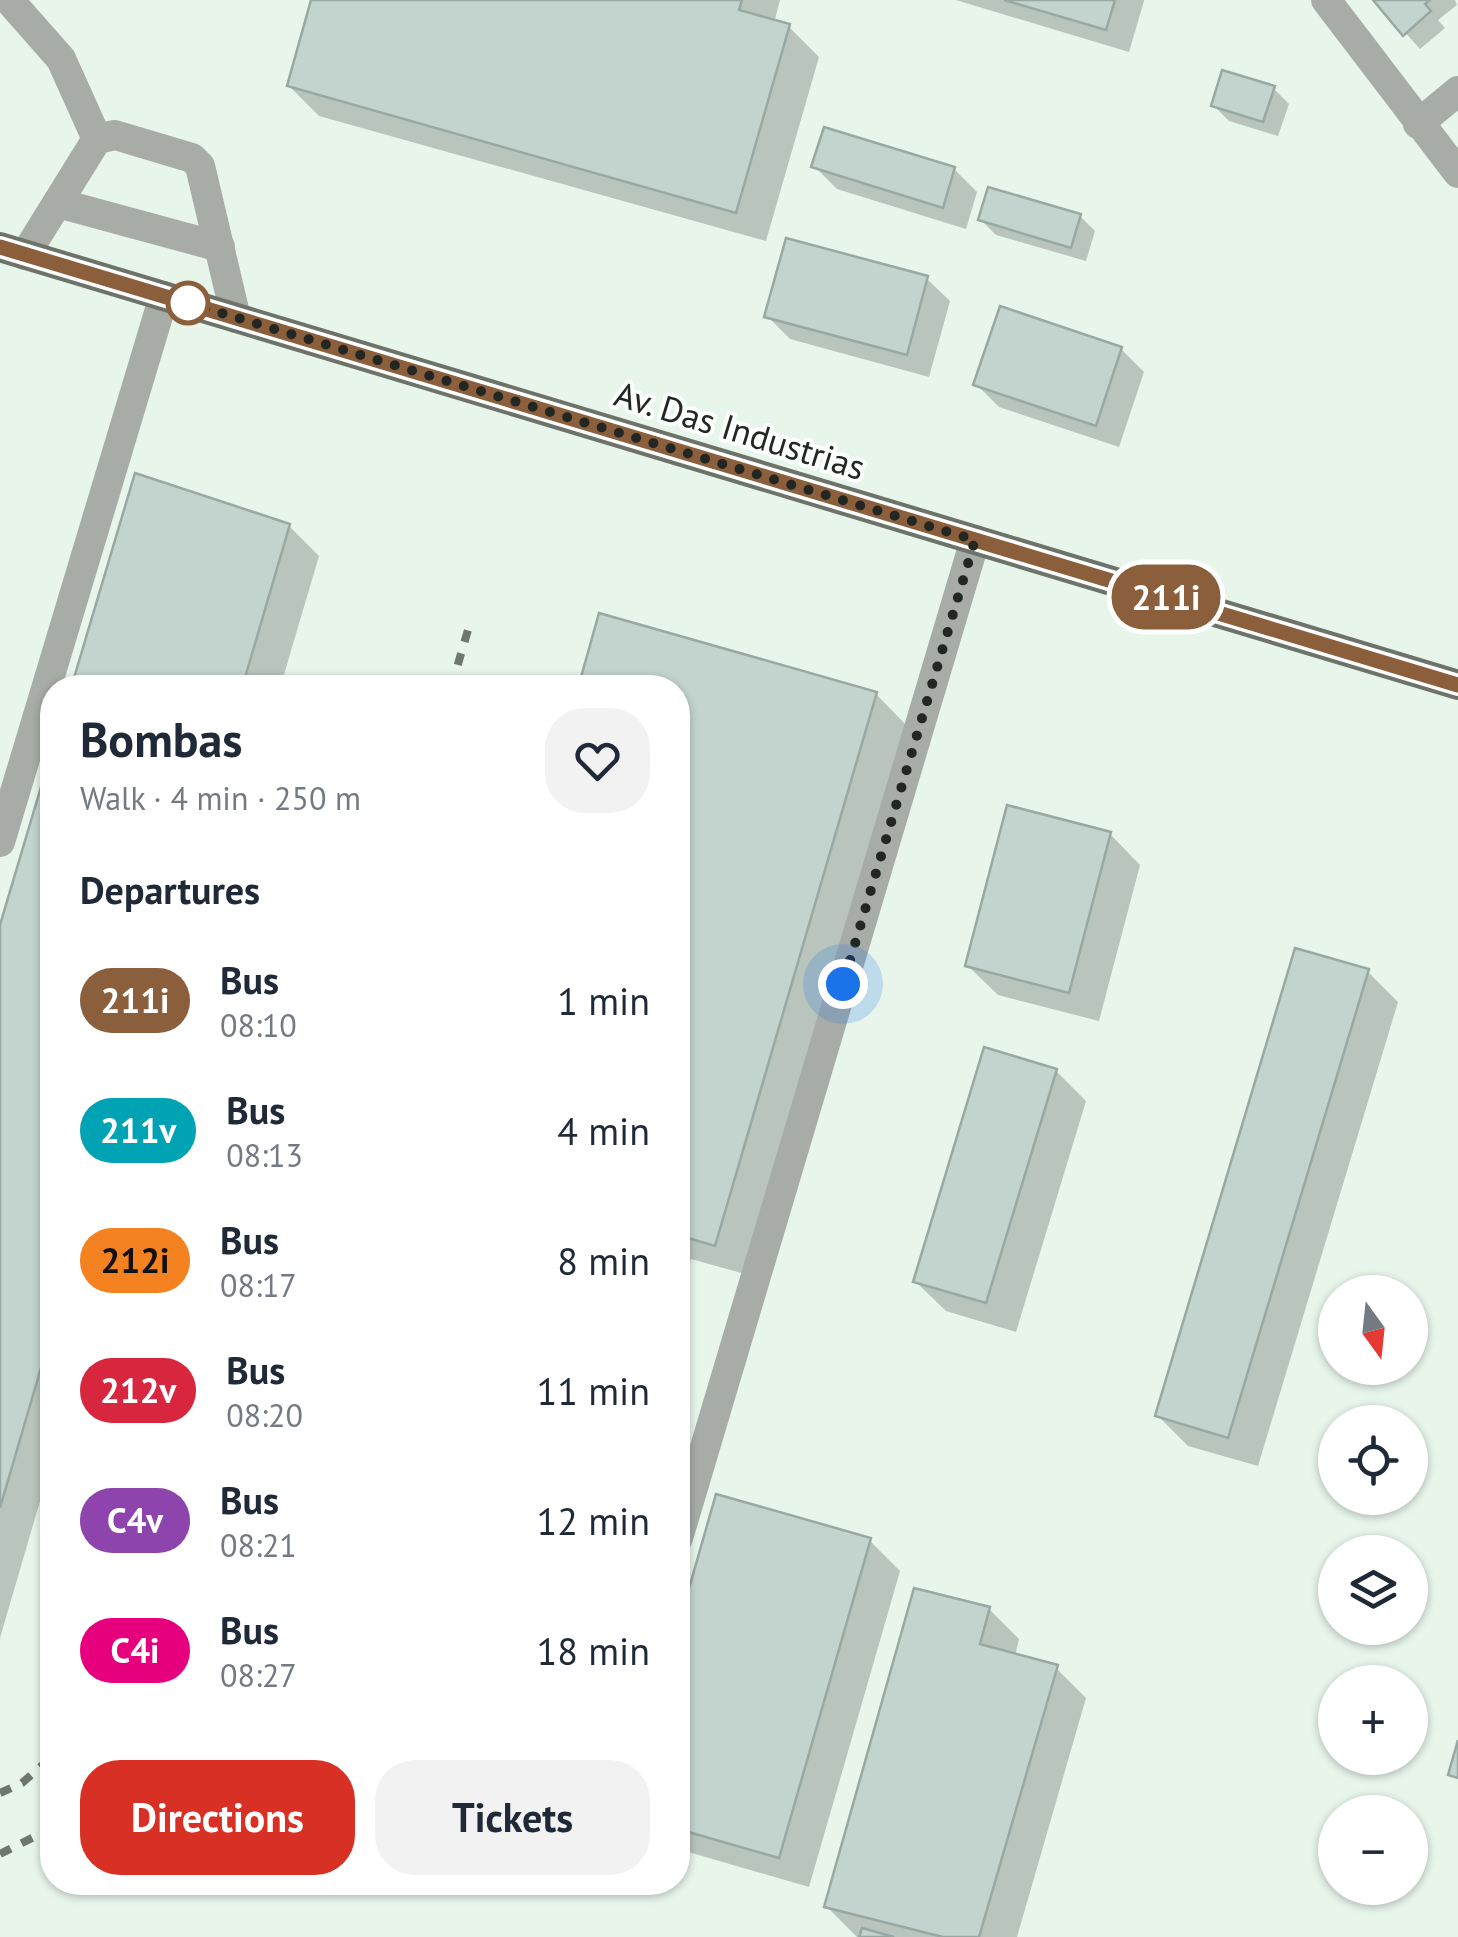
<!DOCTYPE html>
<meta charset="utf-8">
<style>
body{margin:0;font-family:"PT Sans",sans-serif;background:#f2f2f3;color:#1f2937;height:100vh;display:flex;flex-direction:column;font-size:38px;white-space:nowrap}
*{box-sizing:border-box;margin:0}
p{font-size:32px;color:#747a83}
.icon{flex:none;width:55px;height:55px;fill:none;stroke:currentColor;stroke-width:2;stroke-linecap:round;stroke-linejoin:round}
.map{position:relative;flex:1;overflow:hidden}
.panel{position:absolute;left:40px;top:675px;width:650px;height:1220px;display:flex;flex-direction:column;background:#fff;border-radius:40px;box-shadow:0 2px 8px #0004}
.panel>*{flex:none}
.badge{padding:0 20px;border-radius:32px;font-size:35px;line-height:65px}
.needle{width:65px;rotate:165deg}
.tools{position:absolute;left:1318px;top:1275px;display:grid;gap:20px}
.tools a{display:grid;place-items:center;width:110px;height:110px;border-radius:50%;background:#fff;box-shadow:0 2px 8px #0004;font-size:50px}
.you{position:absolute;width:50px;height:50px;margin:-25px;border:8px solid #fff;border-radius:50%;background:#1a73e8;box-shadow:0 0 0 15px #1a73e833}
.map>.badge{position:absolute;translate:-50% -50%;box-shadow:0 0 0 5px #fff}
h2{padding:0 40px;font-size:38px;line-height:90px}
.round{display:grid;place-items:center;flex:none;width:105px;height:105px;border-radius:40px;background:#f2f2f3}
.head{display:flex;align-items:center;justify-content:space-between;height:170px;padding:0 40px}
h1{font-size:48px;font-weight:700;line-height:75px}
.action{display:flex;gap:20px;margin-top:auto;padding:20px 40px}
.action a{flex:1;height:115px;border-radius:40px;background:#d93025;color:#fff;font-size:40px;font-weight:700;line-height:115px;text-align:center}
.action a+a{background:#f2f2f3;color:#1f2937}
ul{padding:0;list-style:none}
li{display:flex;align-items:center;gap:30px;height:130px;padding:0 40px}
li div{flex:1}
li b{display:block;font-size:38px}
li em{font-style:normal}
li .badge{min-width:110px;font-weight:700;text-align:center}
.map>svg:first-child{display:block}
.shadow{fill:#0003}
.building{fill:#c3d4ce;stroke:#98a8a3;stroke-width:2.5}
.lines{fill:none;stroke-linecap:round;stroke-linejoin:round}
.minor{stroke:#a8aca6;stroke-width:30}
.major{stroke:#6d7369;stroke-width:30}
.rail{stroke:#6e7670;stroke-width:8;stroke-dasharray:12 12;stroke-linecap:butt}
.line-casing{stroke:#fff;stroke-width:22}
.line{stroke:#8b5e3c;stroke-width:15}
.walk{stroke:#222723;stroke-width:10;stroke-dasharray:0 18}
.stop-dot{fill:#fff;stroke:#8b5e3c;stroke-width:5}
.labels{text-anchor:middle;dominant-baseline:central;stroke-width:8;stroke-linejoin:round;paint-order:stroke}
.street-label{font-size:35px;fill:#222723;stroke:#fcfffd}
</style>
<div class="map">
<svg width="1458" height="1937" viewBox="0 0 1458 1937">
<rect width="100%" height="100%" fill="#e7f5eb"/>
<g class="shadow">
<path d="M 314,0 L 780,0 L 774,23 L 789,27 L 819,57 L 766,241 L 319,116 L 289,86 Z"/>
<path d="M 956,0 L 1144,0 L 1144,1 L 1129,52 Z"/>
<path d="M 1376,0 L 1455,0 L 1457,5 L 1438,20 L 1445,28 L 1420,49 Z"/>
<path d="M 1274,89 L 1289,104 L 1278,136 L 1229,121 L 1214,106 Z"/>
<path d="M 814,166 L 954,169 L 977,192 L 966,229 L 837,189 Z"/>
<path d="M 1080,216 L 1095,231 L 1086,261 L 996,235 L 981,220 Z"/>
<path d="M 927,279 L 950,301 L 929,377 L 790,339 L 767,316 Z"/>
<path d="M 1121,349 L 1144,372 L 1119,447 L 999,407 L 976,384 Z"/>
<path d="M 289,526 L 319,556 L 280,688 L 75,688 Z"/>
<path d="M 601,616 L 876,694 L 906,725 L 745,1274 L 691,1259 L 683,1285 L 678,1284 L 678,688 Z"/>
<path d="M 52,763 L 52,1460 L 0,1638 L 0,941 Z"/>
<path d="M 1110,834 L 1140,865 L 1099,1021 L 998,995 L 967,965 Z"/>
<path d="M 1368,972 L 1398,1002 L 1258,1466 L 1188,1446 L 1158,1416 Z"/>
<path d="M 1056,1071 L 1086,1101 L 1016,1332 L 946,1311 L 915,1281 Z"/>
<path d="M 718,1497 L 870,1541 L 900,1571 L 809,1887 L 678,1849 L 678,1637 Z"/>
<path d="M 989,1609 L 1019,1639 L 1015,1656 L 1056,1668 L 1086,1698 L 1017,1937 L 857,1937 L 827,1907 Z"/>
</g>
<g class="building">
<path d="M 311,0 L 742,0 L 739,10 L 790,24 L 736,213 L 287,86 Z"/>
<path d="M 1004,0 L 1115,0 L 1106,30 Z"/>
<path d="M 1373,0 L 1430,0 L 1425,4 L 1431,11 L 1403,36 Z"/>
<path d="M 1222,70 L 1275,86 L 1263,122 L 1211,106 Z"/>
<path d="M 824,127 L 955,167 L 943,208 L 811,167 Z"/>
<path d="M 988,187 L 1081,214 L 1071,248 L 978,220 Z"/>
<path d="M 786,238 L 928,276 L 907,355 L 764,317 Z"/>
<path d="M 1000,306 L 1122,347 L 1096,426 L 973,385 Z"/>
<path d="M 135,473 L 290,524 L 242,688 L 71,688 Z"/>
<path d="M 599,613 L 877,692 L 715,1246 L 678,1235 L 678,688 L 578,688 Z"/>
<path d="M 52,750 L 52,1330 L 0,1508 L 0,925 Z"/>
<path d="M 1007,805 L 1111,832 L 1069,993 L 965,966 Z"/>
<path d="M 1295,948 L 1369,969 L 1228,1438 L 1155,1416 Z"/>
<path d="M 984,1047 L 1057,1069 L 986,1303 L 913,1282 Z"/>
<path d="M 716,1494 L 871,1538 L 779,1858 L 678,1829 L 678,1627 Z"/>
<path d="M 914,1588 L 990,1607 L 980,1644 L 1058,1665 L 979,1937 L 943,1937 L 824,1907 Z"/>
<path d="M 1458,1740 L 1458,1778 L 1448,1775 Z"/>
<path d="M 862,1928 L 894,1937 L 859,1937 Z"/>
</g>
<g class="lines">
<g class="minor">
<path d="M 9,0 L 61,59 L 97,139"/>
<path d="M 1326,0 L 1458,173"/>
<path d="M 1418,124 L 1458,91"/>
<path d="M 58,203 L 220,247"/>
<path d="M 25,255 L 97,139 L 115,135 L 192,158 L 200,166 L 236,318"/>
<path d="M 0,842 L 164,296"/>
<path d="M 678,1538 L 975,540"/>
</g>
<path class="major" d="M 0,247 L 1458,685"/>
<g class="rail">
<path d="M 451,688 L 468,630"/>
<path d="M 0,1793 L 22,1783 L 52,1757"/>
<path d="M 0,1854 L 52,1828"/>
</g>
</g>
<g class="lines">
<g class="line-casing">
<path id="line" d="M 0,247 L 1458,685"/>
</g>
<use href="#line" class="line"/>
<path class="walk" d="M 188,303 L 975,540 L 843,984"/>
</g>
<circle class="stop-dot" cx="188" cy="303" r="20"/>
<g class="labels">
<g class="street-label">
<text transform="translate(740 430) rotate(17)">Av. Das Industrias</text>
</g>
</g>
</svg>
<div class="tools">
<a><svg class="needle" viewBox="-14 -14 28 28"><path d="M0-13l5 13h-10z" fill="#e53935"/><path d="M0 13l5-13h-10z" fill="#747a83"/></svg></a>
<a><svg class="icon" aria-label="locate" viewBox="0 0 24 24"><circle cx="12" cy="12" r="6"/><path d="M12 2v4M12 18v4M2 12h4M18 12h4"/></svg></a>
<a><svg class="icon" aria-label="layers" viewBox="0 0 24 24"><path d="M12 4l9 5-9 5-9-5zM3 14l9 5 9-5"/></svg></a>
<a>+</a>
<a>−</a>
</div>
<div class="you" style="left:843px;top:984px"></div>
<b class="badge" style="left:1166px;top:597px;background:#8b5e3c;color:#fff">211i</b>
<section class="panel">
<div class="head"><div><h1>Bombas</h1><p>Walk · 4 min · 250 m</p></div><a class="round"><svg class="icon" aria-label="heart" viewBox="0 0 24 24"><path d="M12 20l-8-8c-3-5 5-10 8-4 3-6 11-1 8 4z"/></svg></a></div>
<h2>Departures</h2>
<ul>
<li><span class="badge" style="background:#8b5e3c;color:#fff">211i</span><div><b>Bus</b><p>08:10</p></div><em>1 min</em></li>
<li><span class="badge" style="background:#00a3b4;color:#fff">211v</span><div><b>Bus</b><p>08:13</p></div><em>4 min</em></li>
<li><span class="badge" style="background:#f58220;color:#111">212i</span><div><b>Bus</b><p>08:17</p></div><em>8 min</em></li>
<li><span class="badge" style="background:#d7263d;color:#fff">212v</span><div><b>Bus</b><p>08:20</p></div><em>11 min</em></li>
<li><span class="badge" style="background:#8e44ad;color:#fff">C4v</span><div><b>Bus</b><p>08:21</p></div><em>12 min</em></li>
<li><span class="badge" style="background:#e6007e;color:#fff">C4i</span><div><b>Bus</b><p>08:27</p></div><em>18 min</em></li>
</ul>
<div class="action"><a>Directions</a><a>Tickets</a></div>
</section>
</div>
